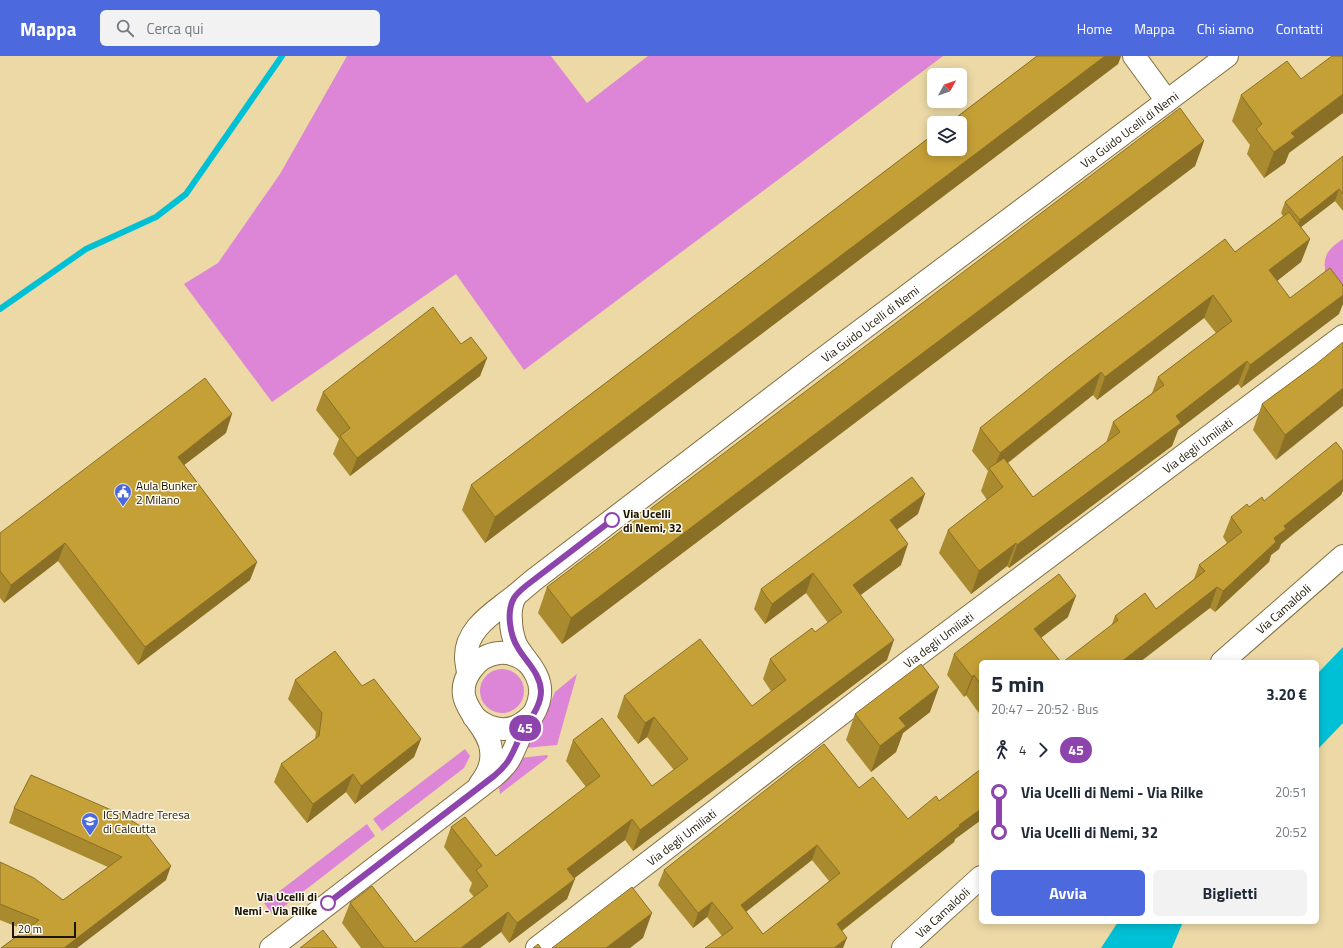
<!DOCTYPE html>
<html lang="it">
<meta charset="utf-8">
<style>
body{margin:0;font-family:"Titillium Web",sans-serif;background:#f2f2f3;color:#1f2937;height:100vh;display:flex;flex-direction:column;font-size:15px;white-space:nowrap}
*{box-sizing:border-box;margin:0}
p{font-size:13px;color:#747a83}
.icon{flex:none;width:22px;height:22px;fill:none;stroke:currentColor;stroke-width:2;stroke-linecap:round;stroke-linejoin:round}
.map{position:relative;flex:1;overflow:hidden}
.side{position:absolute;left:979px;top:604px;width:340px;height:264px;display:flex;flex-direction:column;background:#fff;border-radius:6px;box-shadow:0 2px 10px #0003}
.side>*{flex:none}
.badge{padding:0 8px;border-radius:13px;font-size:14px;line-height:26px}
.needle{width:26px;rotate:50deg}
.fabs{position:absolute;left:927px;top:12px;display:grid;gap:8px}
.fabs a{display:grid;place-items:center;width:40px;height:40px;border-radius:6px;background:#fff;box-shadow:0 2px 10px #0003;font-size:20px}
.scale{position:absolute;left:12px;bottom:10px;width:64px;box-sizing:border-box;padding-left:4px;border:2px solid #1c1503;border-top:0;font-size:11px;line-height:14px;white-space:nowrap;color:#1c1503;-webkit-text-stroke:3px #fffbf1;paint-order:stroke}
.map>.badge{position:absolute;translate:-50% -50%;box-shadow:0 0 0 2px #fff}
.legs{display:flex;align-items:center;gap:6px;height:44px;padding:0 12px;font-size:13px}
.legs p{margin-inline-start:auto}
.summary{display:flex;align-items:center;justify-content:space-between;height:68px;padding:0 12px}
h1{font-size:22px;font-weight:700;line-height:30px}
.button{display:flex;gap:8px;margin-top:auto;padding:8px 12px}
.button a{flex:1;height:46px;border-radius:6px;background:#4c69dd;color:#fff;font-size:16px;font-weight:700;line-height:46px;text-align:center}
.button a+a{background:#f2f2f3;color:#1f2937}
ul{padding:0 12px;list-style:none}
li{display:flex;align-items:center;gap:14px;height:40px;font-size:15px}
li i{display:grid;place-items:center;width:6px;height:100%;margin:0 5px;background:currentColor}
li i::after{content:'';width:10px;height:10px;margin:-5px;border:3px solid;border-radius:50%;background:#fff}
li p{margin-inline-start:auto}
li:first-child i{background:linear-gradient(#0000 50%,currentColor 0)}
li:last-child i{background:linear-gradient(currentColor 50%,#0000 0)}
header{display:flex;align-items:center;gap:24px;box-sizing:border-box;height:56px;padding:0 20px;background:#4c69dd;color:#fff}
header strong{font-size:19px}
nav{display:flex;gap:22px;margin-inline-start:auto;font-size:14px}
.search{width:280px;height:36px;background:#f2f2f3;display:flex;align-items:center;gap:10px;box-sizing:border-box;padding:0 14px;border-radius:6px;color:#747a83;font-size:15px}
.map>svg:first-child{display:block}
.green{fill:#dd85d7}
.water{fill:#00c0d6}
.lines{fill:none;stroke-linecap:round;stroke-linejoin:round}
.stream{stroke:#00c0d6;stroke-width:6}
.minor-casing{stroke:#827041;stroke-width:24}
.minor{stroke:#fff;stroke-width:22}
.wall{fill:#a98a2e;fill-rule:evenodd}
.shaded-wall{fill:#8a7026}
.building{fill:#c5a036;stroke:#8a7026;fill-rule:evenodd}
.line-1-casing{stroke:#fff;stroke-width:9}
.line-1{stroke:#8e44ad;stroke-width:6}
.stop-1-dot{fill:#fff;stroke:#8e44ad;stroke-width:2}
.labels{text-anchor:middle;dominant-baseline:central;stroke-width:3;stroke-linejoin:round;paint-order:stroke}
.street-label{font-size:12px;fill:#1c1503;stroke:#fffbf1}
.poi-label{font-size:12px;fill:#1c1503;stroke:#fffbf1;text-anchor:start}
.stop-label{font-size:12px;font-weight:bold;fill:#1c1503;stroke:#fffbf1;text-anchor:start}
</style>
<header>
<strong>Mappa</strong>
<div class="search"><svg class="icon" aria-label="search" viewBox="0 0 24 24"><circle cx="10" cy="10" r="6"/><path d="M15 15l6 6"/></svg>Cerca qui</div>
<nav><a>Home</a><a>Mappa</a><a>Chi siamo</a><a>Contatti</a></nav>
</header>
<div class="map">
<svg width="1343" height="892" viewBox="0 0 1343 892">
<rect width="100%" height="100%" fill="#ecd9a6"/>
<g class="green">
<path d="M 347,0 L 551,0 L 587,47 L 648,0 L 943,0 L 524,314 L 456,218 L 272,346 L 184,228 L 218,207 L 280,118 Z"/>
<path d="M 1343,183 L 1343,249 C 1333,236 1319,215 1327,198 C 1330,192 1337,187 1343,183 Z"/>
<circle cx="502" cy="635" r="22"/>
<path d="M 577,618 L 557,689 L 525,692 L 545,660 L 555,636 Z"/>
<path d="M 465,693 L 470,700 L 464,712 L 382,775 L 373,763 Z"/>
<path d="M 547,699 L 548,700 L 547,702 L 500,738 L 499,732 L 511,719 L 520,702 Z"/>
<path d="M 367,768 L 375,780 L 273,859 L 264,847 Z"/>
</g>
<g class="water">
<path d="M 1343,591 L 1343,667 L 1317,694 L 1317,618 Z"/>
<path d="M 1118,866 L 1183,866 L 1172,892 L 1101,892 Z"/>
</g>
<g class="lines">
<path class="stream" d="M 0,253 L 86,193 L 156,161 L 186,138 L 282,0"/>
<g class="minor-casing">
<g id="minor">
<path d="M 1134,0 L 1167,45"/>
<path id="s1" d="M 1222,606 L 1343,500"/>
<path id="s2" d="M 468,618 C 468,613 466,607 466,602 C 465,575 490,559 508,545 C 518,538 526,530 535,523 L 816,308 L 1227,0"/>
<path d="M 474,661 C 492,676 513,678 530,661"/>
<path d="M 480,728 C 488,718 493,707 491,694 C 489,666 447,648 471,614 C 478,604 488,598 499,597 C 511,596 522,601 530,609"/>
<path d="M 271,892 L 494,720 C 513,704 512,696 522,676 C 529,664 539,653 540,638 C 542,618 525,605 516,589 C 513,581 511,574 511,565 C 510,556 511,547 516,539"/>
<path id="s3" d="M 537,892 L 911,604 L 1343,280"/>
<path id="s4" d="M 903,892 L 981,821"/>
</g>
</g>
<use href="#minor" class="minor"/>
</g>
<g class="wall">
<path d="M 1037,0 L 1121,0 L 1118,8 L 485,487 L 462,454 L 471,429 Z"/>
<path d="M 1241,39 L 1289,97 L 1285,107 L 1264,122 L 1247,98 L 1250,89 L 1232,65 Z"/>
<path d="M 1204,85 L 1195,110 L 562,588 L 538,557 L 547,531 Z"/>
<path d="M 1343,100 L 1343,155 L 1335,145 L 1301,171 L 1310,183 L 1301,206 L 1277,225 L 1290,242 L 1339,258 L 1241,332 L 1238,328 L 1178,374 L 1172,390 L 1009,512 L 1007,510 L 971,538 L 939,497 L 948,474 L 987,444 L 981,435 L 988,415 L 972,395 L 980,372 L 1235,196 L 1283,160 L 1281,157 L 1285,146 ZM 1204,262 L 1216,277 L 1158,321 L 1152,337 L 1113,366 L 1106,387 L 1033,441 L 1008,407 L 1093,339 L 1097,344 Z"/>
<path d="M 461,288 L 487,302 L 480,320 L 350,420 L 333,398 L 339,383 L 316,354 L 323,336 Z"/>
<path d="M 1315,309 L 1276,404 L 1253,374 L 1262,348 Z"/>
<path d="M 226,377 L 184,409 L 257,506 L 250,524 L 138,609 L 58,505 L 4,547 L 0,542 L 0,477 Z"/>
<path d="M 1342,435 L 1341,439 L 1281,488 L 1279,493 L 1271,499 L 1269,506 L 1215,556 L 1210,552 L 1112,568 L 1115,560 L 1156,553 L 1194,523 L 1199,509 L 1227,487 L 1223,481 L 1231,461 L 1249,451 L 1264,445 Z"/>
<path d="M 918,458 L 897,473 L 901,509 L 860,539 L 887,604 L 633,795 L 625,784 L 574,822 L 567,843 L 509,887 L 501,876 L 480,892 L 361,892 L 342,867 L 350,847 L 415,886 L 474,841 L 469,835 L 472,827 L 444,791 L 451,771 L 496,800 L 586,731 L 566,705 L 573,684 L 652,730 L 674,714 L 647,681 L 638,688 L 617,661 L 624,640 L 752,650 L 771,635 L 763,623 L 770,603 L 815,576 L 828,567 L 806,537 L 765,568 L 754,553 L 761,533 Z"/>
<path d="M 1068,561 L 1041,582 L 981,606 L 981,660 L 966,639 L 964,641 L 947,619 L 954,598 Z"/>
<path d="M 295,624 L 362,630 L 421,683 L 414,701 L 355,748 L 346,736 L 307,767 L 274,726 L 281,708 L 315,683 L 316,676 L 288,643 Z"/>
<path d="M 930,656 L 903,677 L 896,696 L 871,716 L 846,684 L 855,658 Z"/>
<path d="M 981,713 L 981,764 L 955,783 L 954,786 L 842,875 L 722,880 L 707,861 L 693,872 L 658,829 L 664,814 L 859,732 L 908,763 L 939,745 ZM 812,804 L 829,825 L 763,878 L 746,856 Z"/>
<path d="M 31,719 L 166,824 L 77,892 L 1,892 L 25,874 L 0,864 L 0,806 L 63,844 L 108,811 L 9,767 L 14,752 Z"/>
</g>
<g class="shaded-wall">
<path d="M 1105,0 L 1121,0 L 1118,8 L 485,487 L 495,461 Z"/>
<path d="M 1343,38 L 1343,57 L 1289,97 L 1285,107 L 1264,122 L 1274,96 L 1291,77 Z"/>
<path d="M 1204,85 L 1195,110 L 562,588 L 571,562 Z"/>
<path d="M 1339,133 L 1335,145 L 1296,175 L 1300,164 Z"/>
<path d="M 1310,183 L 1301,206 L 1260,238 L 1269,214 Z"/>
<path d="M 1213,239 L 1204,262 L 1097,344 L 1105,321 Z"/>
<path d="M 1343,239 L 1343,248 L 1339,258 L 1241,332 L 1250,309 Z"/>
<path d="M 487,302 L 480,320 L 350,420 L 357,402 Z"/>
<path d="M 1247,305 L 1238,328 L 1178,374 L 1172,390 L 1009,512 L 1017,489 L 1176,360 Z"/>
<path d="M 1101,316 L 1093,339 L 993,418 L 992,417 L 1000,397 Z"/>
<path d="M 1343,332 L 1343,350 L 1276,404 L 1285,379 Z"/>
<path d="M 232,358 L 226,377 L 171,419 L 178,401 Z"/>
<path d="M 1343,423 L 1343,435 L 1341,439 L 1281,488 L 1279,493 L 1271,499 L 1269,506 L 1215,556 L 1223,535 L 1274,482 L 1284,470 Z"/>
<path d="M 925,438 L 918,458 L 883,484 L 890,464 Z"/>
<path d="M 65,487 L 58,505 L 4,547 L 11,529 Z"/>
<path d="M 1016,487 L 1007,510 L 971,538 L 979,515 Z"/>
<path d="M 908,488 L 901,509 L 846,550 L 853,529 Z"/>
<path d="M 257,506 L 250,524 L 138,609 L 145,591 Z"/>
<path d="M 813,517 L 806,537 L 765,568 L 772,548 Z"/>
<path d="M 1217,531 L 1210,552 L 1140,606 L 1121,606 Z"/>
<path d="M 1076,540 L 1068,561 L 1026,593 L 1034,573 Z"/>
<path d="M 894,584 L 887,604 L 633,795 L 640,774 Z"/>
<path d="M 974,619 L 966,639 L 964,641 L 972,621 Z"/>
<path d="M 939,631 L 930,656 L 903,677 L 896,696 L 871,716 L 880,690 L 899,662 Z"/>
<path d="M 654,661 L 647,681 L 638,688 L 645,667 Z"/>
<path d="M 421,683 L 414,701 L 355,748 L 361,730 Z"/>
<path d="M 353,718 L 346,736 L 307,767 L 313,748 Z"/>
<path d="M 981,753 L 981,764 L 955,783 L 954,786 L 831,883 L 837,868 L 959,769 Z"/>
<path d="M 632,763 L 625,784 L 560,833 L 567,813 Z"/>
<path d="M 817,789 L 812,804 L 735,864 L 741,849 Z"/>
<path d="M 171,810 L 166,824 L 77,892 L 64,892 Z"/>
<path d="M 575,823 L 567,843 L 509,887 L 517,867 Z"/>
<path d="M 712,846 L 707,861 L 693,872 L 698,857 Z"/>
<path d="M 508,856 L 501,876 L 480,892 L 461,892 Z"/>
<path d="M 652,857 L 643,882 L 630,892 L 606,892 Z"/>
<path d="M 847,882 L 843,892 L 834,892 Z"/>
</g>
<g class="building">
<path d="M 1037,0 L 1105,0 L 495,461 L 471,429 L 934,78 L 934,93 L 960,93 L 960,67 L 949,67 Z"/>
<path d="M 1332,0 L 1343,0 L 1343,38 L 1291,77 L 1295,81 L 1274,96 L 1256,73 L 1262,68 L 1241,39 L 1287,5 L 1301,23 Z"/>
<path d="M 1180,52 L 1204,85 L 571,562 L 547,531 Z"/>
<path d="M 1343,100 L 1343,138 L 1339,133 L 1300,164 L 1285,146 Z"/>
<path d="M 1289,156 L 1310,183 L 1269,214 L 1290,242 L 1330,212 L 1343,229 L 1343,239 L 1250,309 L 1247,305 L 1176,360 L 1181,367 L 1017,489 L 1016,487 L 979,515 L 948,474 L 1003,431 L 989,412 L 1004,402 L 1033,441 L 1120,376 L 1113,366 L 1164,329 L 1158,321 L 1232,265 L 1213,239 L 1105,321 L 1101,316 L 1000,397 L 980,372 L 1065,304 L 1225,183 L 1235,196 Z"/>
<path d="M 433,251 L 461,288 L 471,281 L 487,302 L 357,402 L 340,380 L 350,372 L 323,336 Z"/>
<path d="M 1343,286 L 1343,332 L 1285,379 L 1262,348 L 1315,309 Z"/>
<path d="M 205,322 L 232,358 L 178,401 L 257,506 L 145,591 L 65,487 L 11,529 L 0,515 L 0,477 Z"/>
<path d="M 1336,386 L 1343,395 L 1343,423 L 1284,470 L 1286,473 L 1274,482 L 1276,486 L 1223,535 L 1217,531 L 1121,606 L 1063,606 L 1118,564 L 1115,560 L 1145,537 L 1156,553 L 1205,515 L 1199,509 L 1242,476 L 1231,461 L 1247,448 L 1249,451 L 1262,441 L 1264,445 Z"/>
<path d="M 912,421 L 925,438 L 890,464 L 908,488 L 853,529 L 894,584 L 640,774 L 632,763 L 567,813 L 575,823 L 517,867 L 508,856 L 461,892 L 384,892 L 350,847 L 372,830 L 415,886 L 488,830 L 476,814 L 482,810 L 451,771 L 465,761 L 496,800 L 600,720 L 573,684 L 602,662 L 652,730 L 688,703 L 654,661 L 645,667 L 624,640 L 700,583 L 752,650 L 786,624 L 770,603 L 812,572 L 815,576 L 842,556 L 813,517 L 772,548 L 761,533 Z"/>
<path d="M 1059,518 L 1076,540 L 1034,573 L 1061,606 L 981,606 L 981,629 L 974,619 L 972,621 L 954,598 Z"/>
<path d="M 335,595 L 362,630 L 374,623 L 421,683 L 361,730 L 353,718 L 313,748 L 281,708 L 319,680 L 322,657 L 295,624 Z"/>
<path d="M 921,608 L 939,631 L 899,662 L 906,670 L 880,690 L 855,658 Z"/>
<path d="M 824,688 L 859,732 L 873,721 L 908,763 L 936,740 L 939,745 L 981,713 L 981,753 L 959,769 L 960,770 L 837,868 L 847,882 L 834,892 L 705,892 L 733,872 L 712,846 L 698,857 L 664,814 ZM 817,789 L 840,817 L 763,878 L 741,849 Z"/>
<path d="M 31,719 L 125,760 L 140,770 L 171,810 L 64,892 L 1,892 L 39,864 L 0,848 L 0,806 L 34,822 L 63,844 L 122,801 L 14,752 Z"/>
<path d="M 632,831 L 652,857 L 606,892 L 552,892 Z"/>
<path d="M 323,874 L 337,892 L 300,892 Z"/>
<path d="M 538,888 L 541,892 L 533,892 Z"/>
</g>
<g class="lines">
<g class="line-1-casing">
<path id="line-1" d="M 328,847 L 494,720 C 512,705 512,696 522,677 C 529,664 541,651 541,635 C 540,617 527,607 518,592 C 510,579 506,556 514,542 C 517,537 522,533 527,529 L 612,464"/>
</g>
<use href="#line-1" class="line-1"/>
</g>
<defs>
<g id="civic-pin" transform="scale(0.9)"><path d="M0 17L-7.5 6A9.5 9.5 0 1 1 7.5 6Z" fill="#4c69dd" stroke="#fffbf1"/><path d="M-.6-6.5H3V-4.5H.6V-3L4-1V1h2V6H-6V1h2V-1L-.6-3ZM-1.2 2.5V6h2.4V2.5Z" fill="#fff"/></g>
<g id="school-pin" transform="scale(0.9)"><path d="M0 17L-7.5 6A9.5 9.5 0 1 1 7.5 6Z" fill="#4c69dd" stroke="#fffbf1"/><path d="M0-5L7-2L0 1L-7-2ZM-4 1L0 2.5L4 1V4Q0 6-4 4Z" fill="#fff"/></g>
</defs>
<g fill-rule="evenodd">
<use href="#civic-pin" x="123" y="436"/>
<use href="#school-pin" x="90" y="765"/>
</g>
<g class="stop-1-dot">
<circle cx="612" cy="464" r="7"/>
<circle cx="328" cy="847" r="7"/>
</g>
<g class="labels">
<g class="street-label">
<text stroke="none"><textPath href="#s2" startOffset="870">Via Guido Ucelli di Nemi</textPath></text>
<text stroke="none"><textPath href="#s2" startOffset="546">Via Guido Ucelli di Nemi</textPath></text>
<text stroke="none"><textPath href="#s3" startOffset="830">Via degli Umiliati</textPath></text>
<text stroke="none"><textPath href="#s1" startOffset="81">Via Camaldoli</textPath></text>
<text stroke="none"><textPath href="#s3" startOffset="506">Via degli Umiliati</textPath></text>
<text stroke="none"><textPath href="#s3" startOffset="182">Via degli Umiliati</textPath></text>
<text stroke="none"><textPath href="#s4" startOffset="53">Via Camaldoli</textPath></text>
</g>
<g class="poi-label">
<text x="136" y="429">Aula Bunker<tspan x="136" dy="14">2 Milano</tspan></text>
<text x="103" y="758">ICS Madre Teresa<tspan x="103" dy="14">di Calcutta</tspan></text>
</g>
<g class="stop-label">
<text x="623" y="457">Via Ucelli<tspan x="623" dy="14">di Nemi, 32</tspan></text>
<text x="317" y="840" text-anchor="end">Via Ucelli di<tspan x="317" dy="14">Nemi - Via Rilke</tspan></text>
</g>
</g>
</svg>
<div class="fabs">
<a><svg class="needle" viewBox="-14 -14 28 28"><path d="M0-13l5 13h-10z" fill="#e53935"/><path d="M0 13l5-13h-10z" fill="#747a83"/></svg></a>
<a><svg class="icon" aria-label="layers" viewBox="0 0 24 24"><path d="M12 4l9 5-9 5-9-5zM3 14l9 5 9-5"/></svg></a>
</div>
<div class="scale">20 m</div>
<b class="badge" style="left:525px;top:672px;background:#8e44ad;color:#fff">45</b>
<section class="side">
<div class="summary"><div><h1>5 min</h1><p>20:47 – 20:52 · Bus</p></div><b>3.20 €</b></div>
<div class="legs"><svg class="icon" aria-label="walk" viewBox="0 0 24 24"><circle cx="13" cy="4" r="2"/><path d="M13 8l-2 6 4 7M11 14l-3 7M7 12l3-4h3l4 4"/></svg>4<svg class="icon" aria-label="forward" viewBox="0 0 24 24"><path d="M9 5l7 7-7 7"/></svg><b class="badge" style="background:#8e44ad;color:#fff">45</b></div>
<ul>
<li><i style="color:#8e44ad"></i><b>Via Ucelli di Nemi - Via Rilke</b><p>20:51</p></li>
<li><i style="color:#8e44ad"></i><b>Via Ucelli di Nemi, 32</b><p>20:52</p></li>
</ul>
<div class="button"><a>Avvia</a><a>Biglietti</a></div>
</section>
</div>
